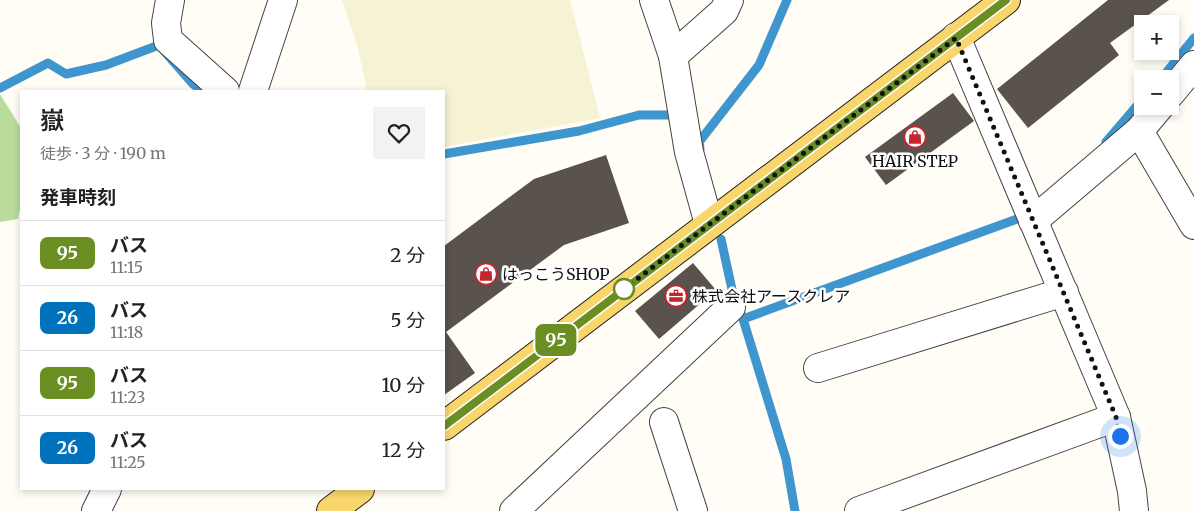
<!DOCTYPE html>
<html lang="ja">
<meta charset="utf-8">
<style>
body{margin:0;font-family:Merriweather,"Noto Sans JP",serif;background:#f2f2f2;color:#222;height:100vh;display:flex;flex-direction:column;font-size:19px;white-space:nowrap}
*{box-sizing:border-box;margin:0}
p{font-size:16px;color:#767676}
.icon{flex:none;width:28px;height:28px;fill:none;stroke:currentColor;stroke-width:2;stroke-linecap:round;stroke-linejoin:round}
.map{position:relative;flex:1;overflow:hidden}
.side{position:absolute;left:20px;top:90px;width:425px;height:400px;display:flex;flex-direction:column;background:#fff;border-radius:0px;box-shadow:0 2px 8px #0003}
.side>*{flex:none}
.badge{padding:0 10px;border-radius:8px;font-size:18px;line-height:32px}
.controls{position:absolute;left:1134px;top:15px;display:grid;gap:10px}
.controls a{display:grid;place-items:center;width:45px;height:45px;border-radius:0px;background:#fff;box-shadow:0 2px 8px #0003;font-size:25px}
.you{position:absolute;width:25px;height:25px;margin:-12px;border:4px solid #fff;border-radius:50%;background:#1a73e8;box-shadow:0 0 0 8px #1a73e833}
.map>.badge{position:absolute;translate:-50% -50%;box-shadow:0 0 0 2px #fff}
h2{padding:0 20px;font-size:19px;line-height:45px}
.round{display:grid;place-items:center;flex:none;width:52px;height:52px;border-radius:0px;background:#f2f2f2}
.summary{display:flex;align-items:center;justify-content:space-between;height:85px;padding:0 20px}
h1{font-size:24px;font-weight:600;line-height:38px}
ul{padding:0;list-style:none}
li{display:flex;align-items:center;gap:15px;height:65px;padding:0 20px;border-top:1px solid #e0e0e0}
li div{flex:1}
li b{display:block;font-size:19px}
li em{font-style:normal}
li .badge{min-width:55px;font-weight:700;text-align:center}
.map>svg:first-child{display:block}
.farmland{fill:#f6f3d4}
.forest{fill:#b9dc9c}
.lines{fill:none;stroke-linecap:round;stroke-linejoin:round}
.stream{stroke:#3f96cf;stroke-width:9}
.building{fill:#5a524d}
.minor-casing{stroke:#444;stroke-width:30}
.major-casing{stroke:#222;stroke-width:30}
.minor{stroke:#fff;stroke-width:28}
.major{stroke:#f9d66b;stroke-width:28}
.line-casing{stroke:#fff;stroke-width:11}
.line{stroke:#6b8e23;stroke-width:8}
.walk{stroke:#111;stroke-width:5;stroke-dasharray:0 9}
.stop-dot{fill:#fff;stroke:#6b8e23;stroke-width:2.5}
.labels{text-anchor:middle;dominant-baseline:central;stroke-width:5;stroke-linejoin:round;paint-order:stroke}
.poi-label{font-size:16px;fill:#111;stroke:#fff;text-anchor:start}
</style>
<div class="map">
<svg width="1194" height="511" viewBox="0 0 1194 511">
<rect width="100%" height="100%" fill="#fffdf5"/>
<path class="farmland" d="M 342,0 L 570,0 L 600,118 L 444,147 L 444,91 L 367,91 L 358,48 Z"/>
<path class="forest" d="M 0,94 L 21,128 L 21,204 L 18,219 L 0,222 Z"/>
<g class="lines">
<g class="stream">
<path d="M 1161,79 L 1194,38"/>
<path d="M 0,88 L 48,63 L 66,74 L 106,65 L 159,45 L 193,84 L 203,91"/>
<path d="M 1106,142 L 1142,100"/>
<path d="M 700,149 L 699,142 L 759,65 L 787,0"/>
<path d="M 444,154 L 579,131 L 639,115 L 669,115"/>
<path d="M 721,239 L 733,294 L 743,319 L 786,459 L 795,511"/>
<path d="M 743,319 L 1017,219 L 1028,213"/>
</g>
</g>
<g class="building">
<path d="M 1108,0 L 1169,0 L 1110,43 L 1119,55 L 1028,128 L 997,89 Z"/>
<path d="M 953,93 L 974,121 L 886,185 L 865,157 Z"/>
<path d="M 606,155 L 629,223 L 564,245 L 446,332 L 475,373 L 444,395 L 444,246 L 534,179 Z"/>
<path d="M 693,263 L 716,290 L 659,339 L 635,311 Z"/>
</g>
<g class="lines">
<g class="minor-casing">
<g id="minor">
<path d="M 170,0 L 166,23 L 168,40 L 225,91"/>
<path d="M 654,0 L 673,56 L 689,152 L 709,224"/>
<path d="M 956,37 L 1116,417 L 1132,491 L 1134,511"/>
<path d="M 673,56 L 724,11 L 729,0"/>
<path d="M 253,91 L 283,0"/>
<path d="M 1170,94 L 1194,65"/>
<path d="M 1139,131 L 1194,225"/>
<path d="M 1033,221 L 1139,131 L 1160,106"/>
<path d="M 818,368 L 1064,292"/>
<path d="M 664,422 L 693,511"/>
<path d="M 96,511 L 107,489"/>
<path d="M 514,511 L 731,307"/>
<path d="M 859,511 L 1116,417"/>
</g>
</g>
<g class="major-casing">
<g id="major">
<path d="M 444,426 L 1006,0"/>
<path d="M 331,511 L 360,489"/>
</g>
</g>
<use href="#minor" class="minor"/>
<use href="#major" class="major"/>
</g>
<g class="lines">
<g class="line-casing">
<path id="line" d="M 444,426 L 1006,0"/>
</g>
<use href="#line" class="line"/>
<path class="walk" d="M 624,289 L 956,38 L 1116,417 L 1120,436"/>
</g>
<defs>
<g id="shop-ring" transform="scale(1.125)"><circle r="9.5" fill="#fff" stroke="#c4262e" stroke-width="1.5"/><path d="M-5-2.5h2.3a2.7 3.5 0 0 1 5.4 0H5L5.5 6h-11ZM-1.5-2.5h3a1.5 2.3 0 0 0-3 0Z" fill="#c4262e"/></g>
<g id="office-ring" transform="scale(1.125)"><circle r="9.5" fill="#fff" stroke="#c4262e" stroke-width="1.5"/><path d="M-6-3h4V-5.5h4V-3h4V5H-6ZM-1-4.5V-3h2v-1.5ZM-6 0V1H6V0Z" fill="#c4262e"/></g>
</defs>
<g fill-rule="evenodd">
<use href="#shop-ring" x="915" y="137"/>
<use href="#shop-ring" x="486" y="274"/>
<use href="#office-ring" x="676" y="296"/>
</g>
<circle class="stop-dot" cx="624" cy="289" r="10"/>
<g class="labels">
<g class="poi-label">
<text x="915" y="161" text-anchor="middle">HAIR STEP</text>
<text x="502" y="274">はっこうSHOP</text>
<text x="692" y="296">株式会社アースクレア</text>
</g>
</g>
</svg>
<div class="controls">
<a>+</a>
<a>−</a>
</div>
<div class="you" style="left:1120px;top:436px"></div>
<b class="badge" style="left:556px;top:340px;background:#6b8e23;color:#fff">95</b>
<section class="side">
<div class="summary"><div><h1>嶽</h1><p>徒歩 · 3 分 · 190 m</p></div><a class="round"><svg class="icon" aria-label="heart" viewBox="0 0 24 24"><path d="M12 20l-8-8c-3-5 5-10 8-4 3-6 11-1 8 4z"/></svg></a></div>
<h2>発車時刻</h2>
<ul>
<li><span class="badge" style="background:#6b8e23;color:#fff">95</span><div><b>バス</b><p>11:15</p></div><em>2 分</em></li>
<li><span class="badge" style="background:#0072bc;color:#fff">26</span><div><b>バス</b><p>11:18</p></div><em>5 分</em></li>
<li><span class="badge" style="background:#6b8e23;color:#fff">95</span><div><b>バス</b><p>11:23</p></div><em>10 分</em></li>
<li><span class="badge" style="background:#0072bc;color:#fff">26</span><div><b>バス</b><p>11:25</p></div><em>12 分</em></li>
</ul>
</section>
</div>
